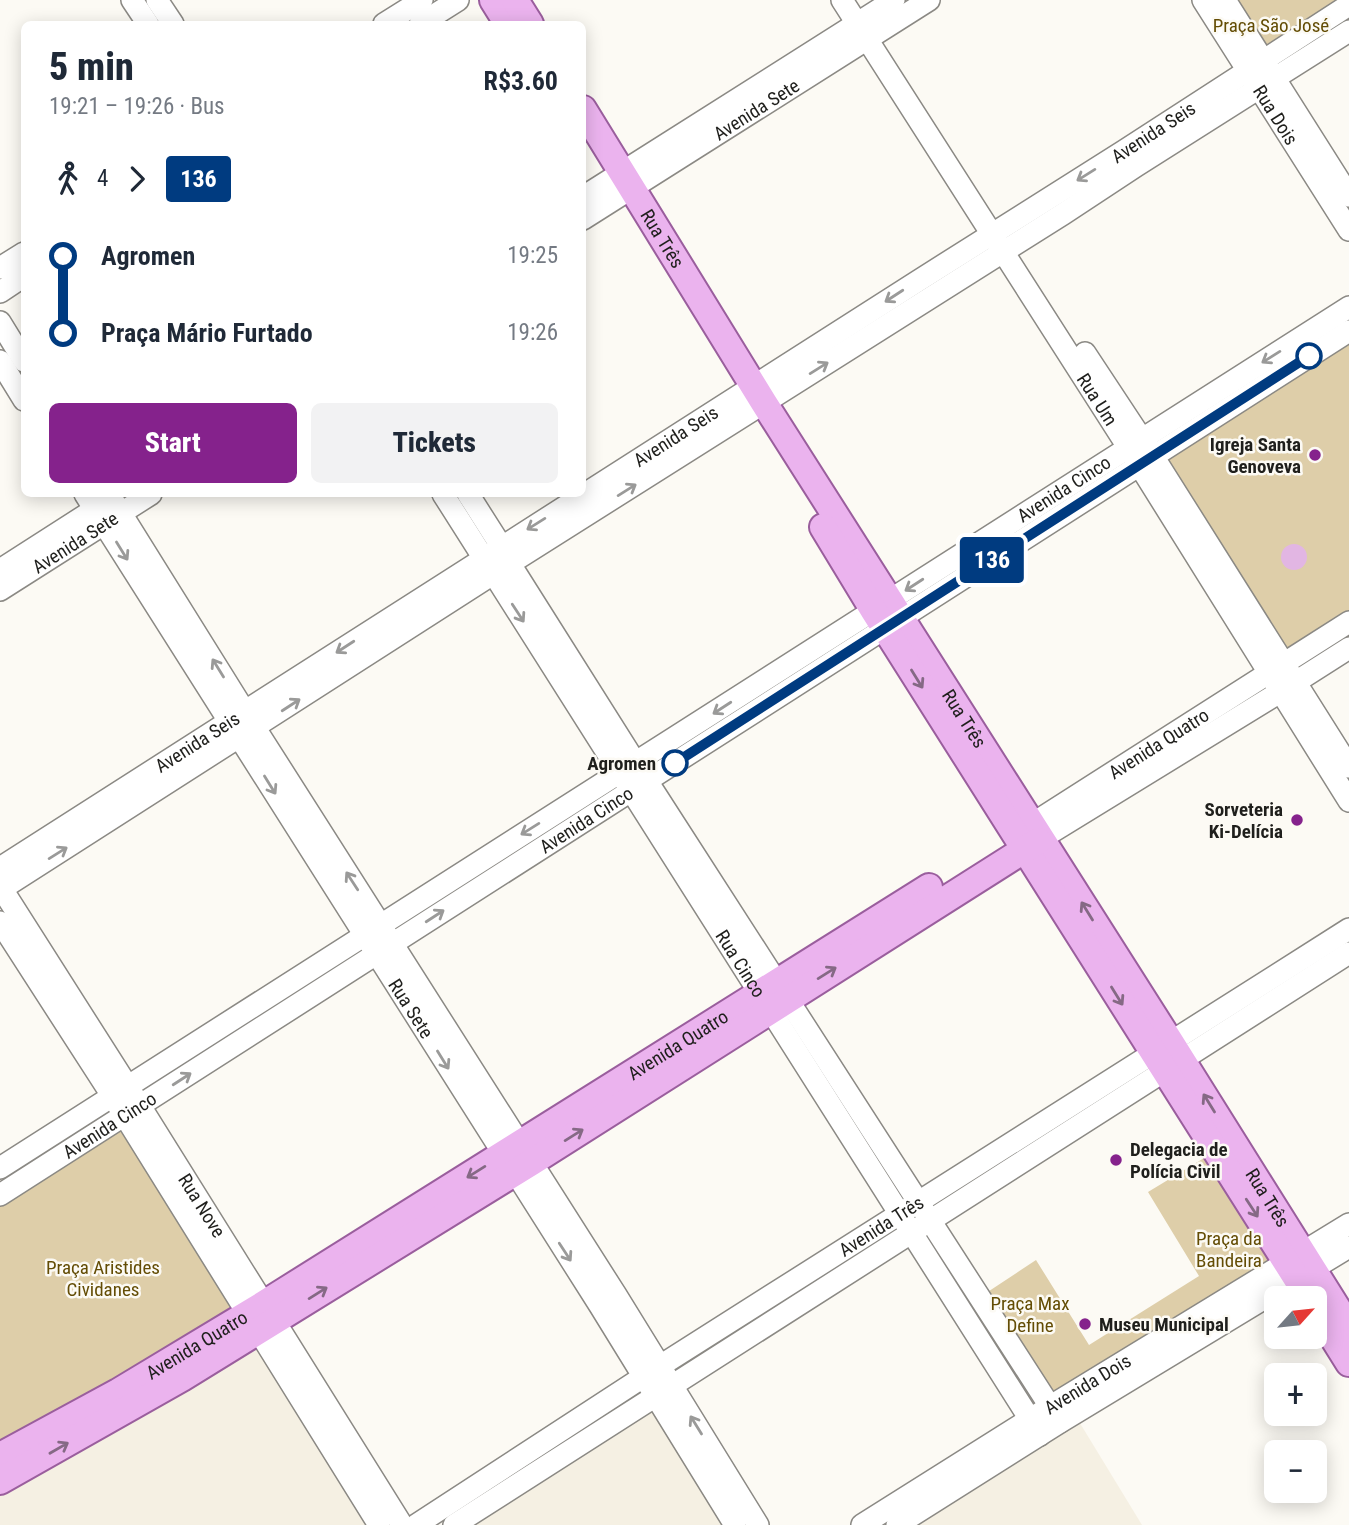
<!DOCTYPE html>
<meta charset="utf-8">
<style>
body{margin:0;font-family:"Roboto Condensed",sans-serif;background:#f2f2f3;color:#1f2937;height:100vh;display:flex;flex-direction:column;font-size:26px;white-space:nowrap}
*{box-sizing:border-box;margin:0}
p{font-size:23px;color:#747a83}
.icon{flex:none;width:38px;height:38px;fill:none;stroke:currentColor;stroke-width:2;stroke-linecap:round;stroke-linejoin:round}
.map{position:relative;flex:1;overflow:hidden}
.sheet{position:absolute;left:21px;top:21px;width:565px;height:476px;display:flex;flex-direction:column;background:#fff;border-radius:10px;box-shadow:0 4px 18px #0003}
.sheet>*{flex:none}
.badge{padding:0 14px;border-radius:5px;font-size:24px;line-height:46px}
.needle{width:46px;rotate:63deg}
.fabs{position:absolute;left:1264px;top:1286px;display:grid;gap:14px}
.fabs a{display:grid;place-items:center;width:63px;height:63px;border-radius:10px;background:#fff;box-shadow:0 4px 18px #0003;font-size:35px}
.map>.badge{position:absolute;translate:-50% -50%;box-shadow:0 0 0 4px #fff}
.legs{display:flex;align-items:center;gap:10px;height:77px;padding:0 28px;font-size:23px}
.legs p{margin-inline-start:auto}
.overview{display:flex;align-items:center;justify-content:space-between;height:119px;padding:0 28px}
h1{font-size:38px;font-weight:800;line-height:52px}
.cta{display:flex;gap:14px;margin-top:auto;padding:14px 28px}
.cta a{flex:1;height:80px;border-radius:10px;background:#85228c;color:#fff;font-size:28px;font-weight:800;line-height:80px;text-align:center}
.cta a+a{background:#f2f2f3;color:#1f2937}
ul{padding:0 28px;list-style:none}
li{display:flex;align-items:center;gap:24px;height:77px;font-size:26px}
li i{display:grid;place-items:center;width:10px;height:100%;margin:0 9px;background:currentColor}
li i::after{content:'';width:18px;height:18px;margin:-9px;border:5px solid;border-radius:50%;background:#fff}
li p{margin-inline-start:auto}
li:first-child i{background:linear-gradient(#0000 50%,currentColor 0)}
li:last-child i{background:linear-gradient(currentColor 50%,#0000 0)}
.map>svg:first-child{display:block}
.built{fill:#f5f0e3}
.green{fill:#decea9}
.water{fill:#e2b6e3}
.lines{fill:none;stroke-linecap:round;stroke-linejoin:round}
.minor-casing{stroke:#8b8984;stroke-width:24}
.major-casing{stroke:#9a5e9d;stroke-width:30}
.minor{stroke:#fff;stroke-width:21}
.major{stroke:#ebb3ee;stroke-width:26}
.oneway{stroke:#9a9a99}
.oneway2{stroke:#856985}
.line-1-casing{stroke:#fff;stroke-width:16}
.line-1{stroke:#003b80;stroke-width:10}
.stop-1-dot{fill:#fff;stroke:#003b80;stroke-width:3.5}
.poi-dot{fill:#85228c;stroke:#fcfaf4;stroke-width:2.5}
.labels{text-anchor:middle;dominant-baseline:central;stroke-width:5;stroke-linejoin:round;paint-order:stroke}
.park-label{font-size:19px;fill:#634c04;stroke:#fcfaf4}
.street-label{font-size:19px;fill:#1f1f1c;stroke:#fcfaf4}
.poi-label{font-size:19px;font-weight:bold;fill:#1f1f1c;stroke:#fcfaf4;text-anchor:end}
.stop-label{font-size:19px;font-weight:bold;fill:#1f1f1c;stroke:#fcfaf4;text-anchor:end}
</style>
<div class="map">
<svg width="1349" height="1525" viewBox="0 0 1349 1525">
<rect width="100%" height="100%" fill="#fcfaf4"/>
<g class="built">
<path d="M 257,1332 L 379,1525 L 0,1525 L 0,1485 Z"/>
<path d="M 655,1399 L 732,1525 L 455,1525 Z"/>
<path d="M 1075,1415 L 1142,1525 L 900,1525 Z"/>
</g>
<g class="green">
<path d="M 1225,0 L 1349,0 L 1264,60 Z"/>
<path d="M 1349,332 L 1349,621 L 1283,663 L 1154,456 Z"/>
<path d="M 124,1116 L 248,1314 L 0,1443 L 0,1195 Z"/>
<path d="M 1214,1152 L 1286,1264 L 1051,1406 L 980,1297 L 1036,1260 L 1089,1345 L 1199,1276 L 1148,1192 Z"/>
</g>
<circle class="water" cx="1294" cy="557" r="13"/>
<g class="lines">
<g class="minor-casing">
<g id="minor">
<path d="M 132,0 L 148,24"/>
<path d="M 157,0 L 173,24"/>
<path id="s1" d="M 842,0 L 1128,447 L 1349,801"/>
<path id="s2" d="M 1203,0 L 1349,230"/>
<path d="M 1225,0 L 1349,196"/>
<path d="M 384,24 L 422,0"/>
<path d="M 420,24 L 458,0"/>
<path d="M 583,197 L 894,0"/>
<path id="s3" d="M 583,219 L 929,0"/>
<path d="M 0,268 L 24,253"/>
<path d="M 0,292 L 24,276"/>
<path d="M 0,322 L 24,361"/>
<path d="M 1085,353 L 1153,456 L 1349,767"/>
<path d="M 0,361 L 24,400"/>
<path id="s4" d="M 85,494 L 600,1306 L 735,1525"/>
<path d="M 109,494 L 255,728 L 616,1295 L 758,1525"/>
<path id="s5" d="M 443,494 L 1040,1435"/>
<path d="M 468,494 L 501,546 L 510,564 L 647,781 L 1060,1422"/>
<path d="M 0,570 L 106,502"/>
<path id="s6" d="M 0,590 L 151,494"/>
<path id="s7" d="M 1032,824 L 1349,622"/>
<path d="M 1042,838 L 1280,692 L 1349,648"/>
<path id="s8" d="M 0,868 L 918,281 L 1124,151 L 1349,5"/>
<path id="s9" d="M 0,886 L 140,1106 L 402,1525"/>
<path d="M 0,890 L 493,574 L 1063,214 L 1136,166 L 1349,31"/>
<path d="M 0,922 L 113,1097 L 379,1525"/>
<path id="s10" d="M 0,1168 C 450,882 899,593 1349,307"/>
<path id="s11" d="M 0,1195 L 1349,331"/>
<path id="s12" d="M 416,1525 L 660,1366 L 1349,929"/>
<path d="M 454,1525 L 1349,953"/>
<path id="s13" d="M 862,1525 L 1051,1406 L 1349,1224"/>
<path d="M 897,1525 L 1060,1422 L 1349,1247"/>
</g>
</g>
<g class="major-casing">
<g id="major">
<path d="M 493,0 L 508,24"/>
<path d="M 515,0 L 530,24"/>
<path id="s14" d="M 583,109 L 764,403 L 1171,1043 L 1349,1327"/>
<path d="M 823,527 L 874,611 L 1309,1298"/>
<path d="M 1314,1307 L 1349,1363"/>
<path id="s15" d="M 0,1456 L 118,1392 L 264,1304 L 929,887"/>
<path d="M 0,1481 L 182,1378 L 532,1162 L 1038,841"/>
</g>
</g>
<use href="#minor" class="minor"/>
<use href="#major" class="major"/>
</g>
<defs><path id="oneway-shaft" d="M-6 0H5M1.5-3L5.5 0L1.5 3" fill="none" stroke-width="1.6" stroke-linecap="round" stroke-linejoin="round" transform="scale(1.75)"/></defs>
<g class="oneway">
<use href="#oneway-shaft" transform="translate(1086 175) rotate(148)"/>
<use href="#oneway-shaft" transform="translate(894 296) rotate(147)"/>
<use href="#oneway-shaft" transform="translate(1271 357) rotate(148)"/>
<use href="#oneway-shaft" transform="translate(819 368) rotate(-32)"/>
<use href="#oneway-shaft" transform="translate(627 490) rotate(-32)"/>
<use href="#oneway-shaft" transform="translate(536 524) rotate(148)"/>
<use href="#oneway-shaft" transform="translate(122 551) rotate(58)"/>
<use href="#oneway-shaft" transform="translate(914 585) rotate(147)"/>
<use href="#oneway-shaft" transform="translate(518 613) rotate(57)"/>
<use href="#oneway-shaft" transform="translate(345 647) rotate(147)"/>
<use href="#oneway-shaft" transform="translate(218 668) rotate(-122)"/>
<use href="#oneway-shaft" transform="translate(291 705) rotate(-33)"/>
<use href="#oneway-shaft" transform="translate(722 708) rotate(147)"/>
<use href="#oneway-shaft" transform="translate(270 785) rotate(58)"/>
<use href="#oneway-shaft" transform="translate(530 829) rotate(148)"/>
<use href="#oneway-shaft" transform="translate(58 853) rotate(-32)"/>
<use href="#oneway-shaft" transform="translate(352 881) rotate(-123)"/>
<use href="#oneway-shaft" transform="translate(435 916) rotate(-33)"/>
<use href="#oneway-shaft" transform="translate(443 1060) rotate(58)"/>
<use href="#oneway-shaft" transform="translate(182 1079) rotate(-33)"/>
<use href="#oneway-shaft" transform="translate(565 1252) rotate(57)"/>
<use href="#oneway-shaft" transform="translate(696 1425) rotate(-122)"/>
</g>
<g class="oneway2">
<use href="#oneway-shaft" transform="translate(917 679) rotate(58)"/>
<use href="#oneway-shaft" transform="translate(1087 911) rotate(-122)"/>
<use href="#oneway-shaft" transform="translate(827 973) rotate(-32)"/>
<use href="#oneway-shaft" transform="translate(1117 996) rotate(58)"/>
<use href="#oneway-shaft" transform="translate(1209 1103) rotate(-122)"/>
<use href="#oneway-shaft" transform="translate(574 1135) rotate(-32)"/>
<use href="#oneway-shaft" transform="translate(476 1172) rotate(148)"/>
<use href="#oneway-shaft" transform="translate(1252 1208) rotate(57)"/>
<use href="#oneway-shaft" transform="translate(318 1293) rotate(-32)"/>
<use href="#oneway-shaft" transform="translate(59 1448) rotate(-30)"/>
</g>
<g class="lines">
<g class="line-1-casing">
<path id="line-1" d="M 675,763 L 1309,356"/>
</g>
<use href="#line-1" class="line-1"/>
</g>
<g class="stop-1-dot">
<circle cx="1309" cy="356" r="12"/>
<circle cx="675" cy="763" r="12"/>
</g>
<g class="poi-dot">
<circle cx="1315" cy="455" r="7"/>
<circle cx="1297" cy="820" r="7"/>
<circle cx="1116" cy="1160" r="7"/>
<circle cx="1085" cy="1324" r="7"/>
</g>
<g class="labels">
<g class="park-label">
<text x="1271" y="25">Praça São José</text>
<text x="1229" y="1238">Praça da<tspan x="1229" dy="22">Bandeira</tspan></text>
<text x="103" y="1267">Praça Aristides<tspan x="103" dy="22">Cividanes</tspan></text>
<text x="1030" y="1303">Praça Max<tspan x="1030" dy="22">Define</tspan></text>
</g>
<g class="street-label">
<text stroke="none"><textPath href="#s3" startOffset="205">Avenida Sete</textPath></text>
<text stroke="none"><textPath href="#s2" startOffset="136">Rua Dois</textPath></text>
<text stroke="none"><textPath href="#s8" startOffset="1368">Avenida Seis</textPath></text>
<text stroke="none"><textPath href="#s14" startOffset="152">Rua Três</textPath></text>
<text stroke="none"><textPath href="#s1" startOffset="474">Rua Um</textPath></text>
<text stroke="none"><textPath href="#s8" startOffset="802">Avenida Seis</textPath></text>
<text stroke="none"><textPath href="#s10" startOffset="1262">Avenida Cinco</textPath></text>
<text stroke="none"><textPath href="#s6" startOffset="89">Avenida Sete</textPath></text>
<text stroke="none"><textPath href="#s14" startOffset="719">Rua Três</textPath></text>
<text stroke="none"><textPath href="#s8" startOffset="234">Avenida Seis</textPath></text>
<text stroke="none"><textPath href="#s7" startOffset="150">Avenida Quatro</textPath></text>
<text stroke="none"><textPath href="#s11" startOffset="696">Avenida Cinco</textPath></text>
<text stroke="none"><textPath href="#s5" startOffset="556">Rua Cinco</textPath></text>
<text stroke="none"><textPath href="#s4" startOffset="609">Rua Sete</textPath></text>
<text stroke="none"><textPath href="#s15" startOffset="793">Avenida Quatro</textPath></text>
<text stroke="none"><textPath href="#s11" startOffset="130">Avenida Cinco</textPath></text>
<text stroke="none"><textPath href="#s14" startOffset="1286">Rua Três</textPath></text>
<text stroke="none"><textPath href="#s9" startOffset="378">Rua Nove</textPath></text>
<text stroke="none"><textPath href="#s12" startOffset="553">Avenida Três</textPath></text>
<text stroke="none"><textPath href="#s15" startOffset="226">Avenida Quatro</textPath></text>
<text stroke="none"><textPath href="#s13" startOffset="266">Avenida Dois</textPath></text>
</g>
<g class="poi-label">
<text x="1301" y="444">Igreja Santa<tspan x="1301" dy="22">Genoveva</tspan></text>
<text x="1283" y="809">Sorveteria<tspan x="1283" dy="22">Ki-Delícia</tspan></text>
<text x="1130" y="1149" text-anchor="start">Delegacia de<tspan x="1130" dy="22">Polícia Civil</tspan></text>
<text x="1099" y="1324" text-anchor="start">Museu Municipal</text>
</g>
<g class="stop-label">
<text x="656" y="763">Agromen</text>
</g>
</g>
</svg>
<div class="fabs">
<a><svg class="needle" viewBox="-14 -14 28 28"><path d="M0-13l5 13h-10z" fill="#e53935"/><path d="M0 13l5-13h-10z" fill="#747a83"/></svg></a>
<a>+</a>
<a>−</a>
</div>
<b class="badge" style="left:992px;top:560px;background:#003b80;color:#fff">136</b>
<section class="sheet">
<div class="overview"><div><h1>5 min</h1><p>19:21 – 19:26 · Bus</p></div><b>R$3.60</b></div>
<div class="legs"><svg class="icon" aria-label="walk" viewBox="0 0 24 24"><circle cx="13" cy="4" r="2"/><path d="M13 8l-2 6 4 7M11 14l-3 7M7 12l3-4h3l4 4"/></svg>4<svg class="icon" aria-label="forward" viewBox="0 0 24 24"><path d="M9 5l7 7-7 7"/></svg><b class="badge" style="background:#003b80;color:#fff">136</b></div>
<ul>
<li><i style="color:#003b80"></i><b>Agromen</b><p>19:25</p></li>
<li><i style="color:#003b80"></i><b>Praça Mário Furtado</b><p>19:26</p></li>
</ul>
<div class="cta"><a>Start</a><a>Tickets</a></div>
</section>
</div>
